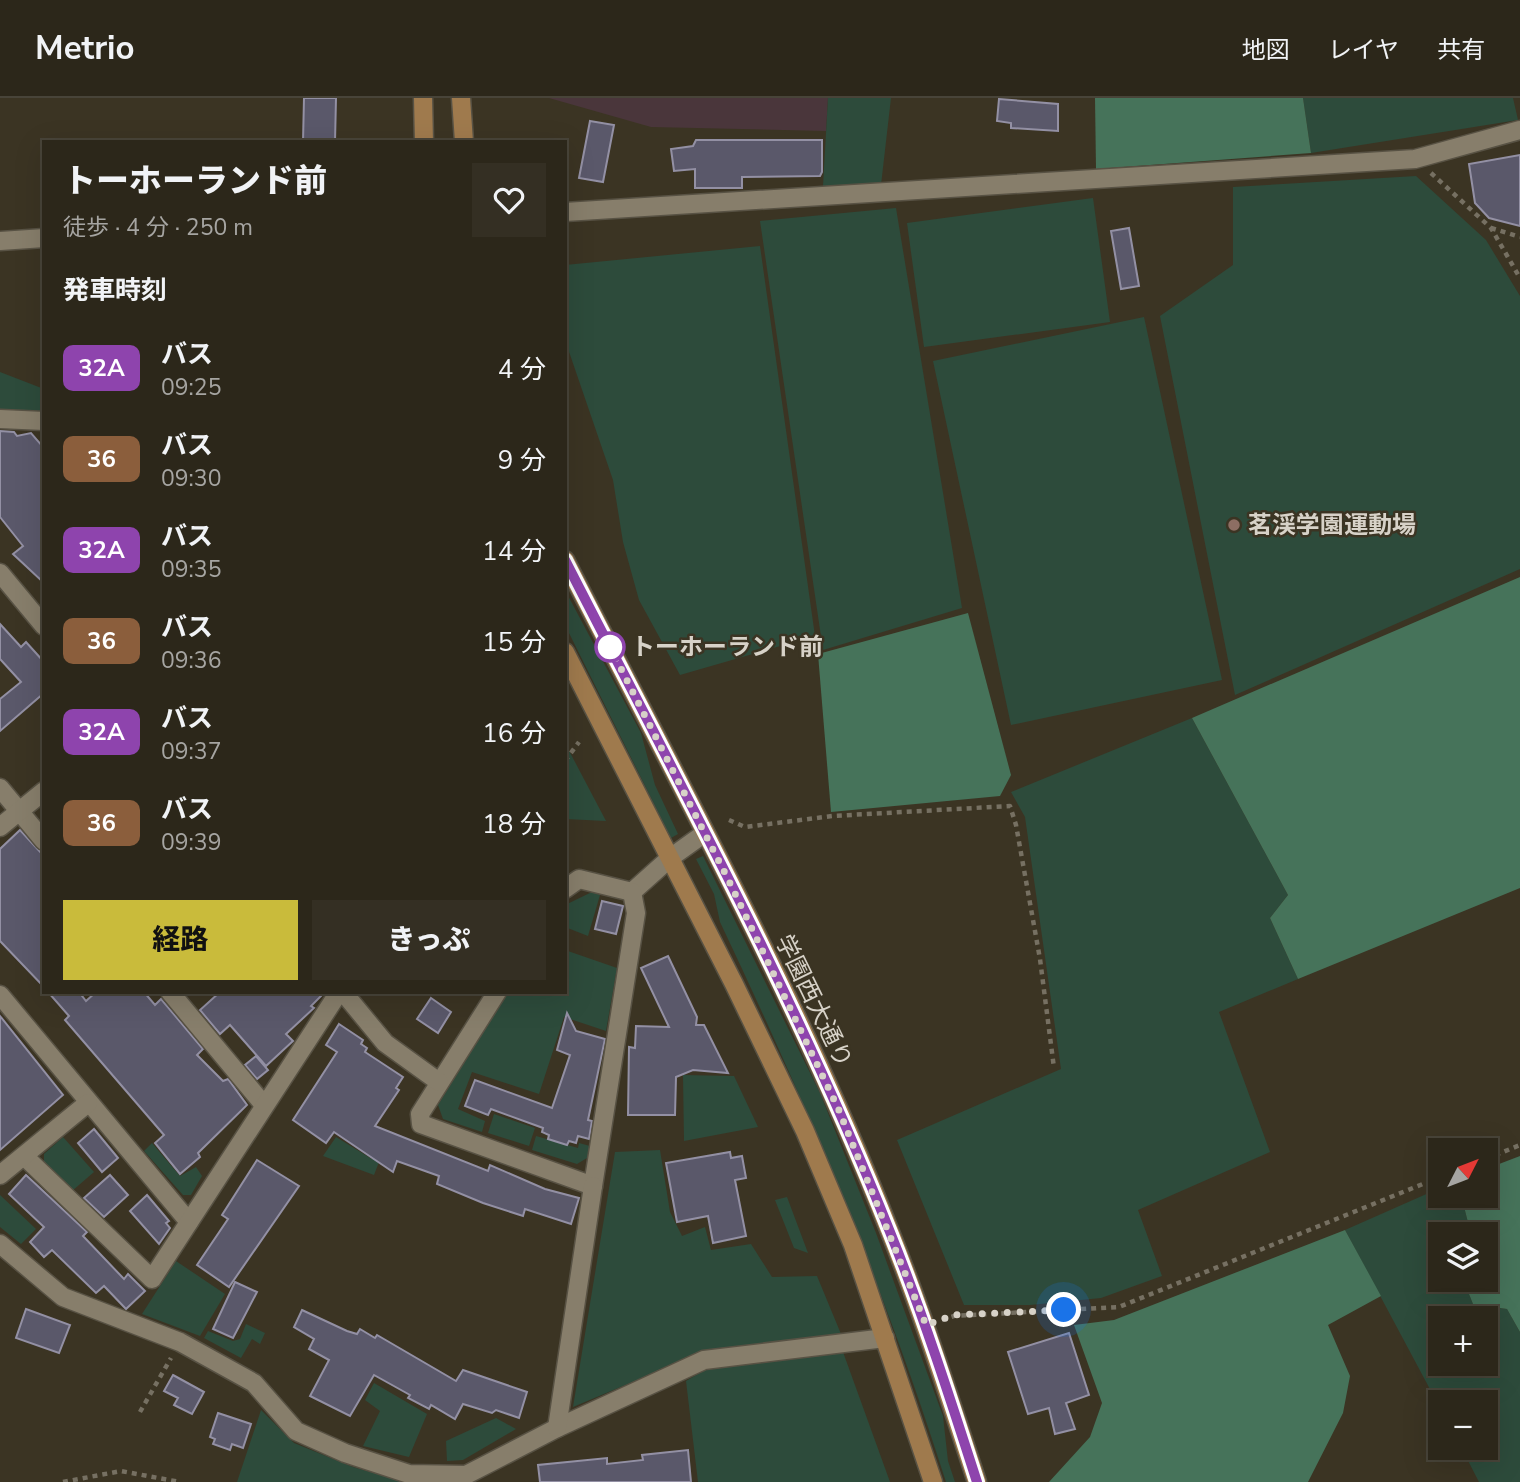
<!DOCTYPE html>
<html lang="ja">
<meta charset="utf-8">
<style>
body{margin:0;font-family:"Nunito Sans","Noto Sans JP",sans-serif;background:#342f23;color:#f1f3f6;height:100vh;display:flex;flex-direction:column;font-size:26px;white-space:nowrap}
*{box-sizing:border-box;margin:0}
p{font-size:23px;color:#a6a5a2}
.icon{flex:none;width:38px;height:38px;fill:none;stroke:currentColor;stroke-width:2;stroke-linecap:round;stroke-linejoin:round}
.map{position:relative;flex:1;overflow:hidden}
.sheet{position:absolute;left:42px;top:42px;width:525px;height:854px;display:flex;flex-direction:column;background:#2c271a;border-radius:0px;box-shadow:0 7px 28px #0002,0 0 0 2px #484439}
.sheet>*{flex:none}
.badge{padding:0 14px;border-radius:10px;font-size:24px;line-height:46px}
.needle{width:46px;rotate:48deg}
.controls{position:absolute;left:1428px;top:1040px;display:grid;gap:14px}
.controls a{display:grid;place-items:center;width:70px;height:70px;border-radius:0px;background:#2c271a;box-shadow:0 7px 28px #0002,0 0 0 2px #484439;font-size:35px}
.you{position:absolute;width:35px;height:35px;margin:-18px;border:5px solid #fff;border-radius:50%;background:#1a73e8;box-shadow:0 0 0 10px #1a73e833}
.map>.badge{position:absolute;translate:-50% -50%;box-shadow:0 0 0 4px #fff}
h2{padding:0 21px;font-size:26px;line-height:63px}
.round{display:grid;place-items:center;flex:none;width:74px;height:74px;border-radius:0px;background:#342f23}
.overview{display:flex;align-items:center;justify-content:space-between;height:119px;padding:0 21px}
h1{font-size:33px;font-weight:800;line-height:52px}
.primary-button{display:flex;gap:14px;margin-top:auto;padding:14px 21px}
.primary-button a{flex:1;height:80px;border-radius:0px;background:#c9bb3b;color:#111;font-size:28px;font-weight:800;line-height:80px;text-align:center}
.primary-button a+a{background:#342f23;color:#f1f3f6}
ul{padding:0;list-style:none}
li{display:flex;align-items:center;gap:21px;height:91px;padding:0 21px}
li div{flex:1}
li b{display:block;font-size:26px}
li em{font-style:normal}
li .badge{min-width:77px;font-weight:700;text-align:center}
header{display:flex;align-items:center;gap:42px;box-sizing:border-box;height:98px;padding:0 35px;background:#2c271a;border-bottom:2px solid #484439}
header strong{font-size:33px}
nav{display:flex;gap:38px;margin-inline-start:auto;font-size:24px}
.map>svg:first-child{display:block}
.commercial{fill:#4a363b}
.green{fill:#2d4b3b;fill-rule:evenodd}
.forest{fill:#46735a}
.building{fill:#5a586a;stroke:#9390a4;stroke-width:2}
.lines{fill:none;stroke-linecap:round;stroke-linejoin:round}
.minor-casing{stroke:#585244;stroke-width:21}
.tertiary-casing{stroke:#585244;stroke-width:21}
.secondary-casing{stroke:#585244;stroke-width:21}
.path{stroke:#767062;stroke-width:4.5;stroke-dasharray:5 5;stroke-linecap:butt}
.minor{stroke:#877e6b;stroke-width:18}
.tertiary{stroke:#877e6b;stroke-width:18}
.secondary{stroke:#9f7a4d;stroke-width:18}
.line-casing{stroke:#fff;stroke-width:16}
.line{stroke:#8e44ad;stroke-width:10}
.walk{stroke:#d7d2c8;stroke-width:7;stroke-dasharray:0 12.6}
.education-dot{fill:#8d6e63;stroke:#3b3423;stroke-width:2.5}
.stop-dot{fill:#fff;stroke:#8e44ad;stroke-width:3.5}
.labels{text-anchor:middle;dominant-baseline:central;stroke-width:5;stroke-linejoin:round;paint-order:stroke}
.poi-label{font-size:24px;font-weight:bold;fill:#d7d2c8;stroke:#3b3423;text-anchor:start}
.stop-label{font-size:24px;font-weight:bold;fill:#d7d2c8;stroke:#3b3423;text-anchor:start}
.street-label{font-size:24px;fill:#d7d2c8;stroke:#3b3423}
</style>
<header>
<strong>Metrio</strong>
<nav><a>地図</a><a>レイヤ</a><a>共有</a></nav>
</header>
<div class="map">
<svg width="1520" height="1384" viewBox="0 0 1520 1384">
<rect width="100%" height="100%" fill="#3b3423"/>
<path class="commercial" d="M 549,0 L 828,0 L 826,33 L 651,29 Z"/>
<g class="green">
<path d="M 828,0 L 891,0 L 881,87 L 823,88 Z"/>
<path d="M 1303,0 L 1513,0 L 1518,22 L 1311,55 Z"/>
<path d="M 1416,78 L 1486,142 L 1520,198 L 1520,471 L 1235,597 L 1160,218 L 1233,167 L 1233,89 Z"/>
<path d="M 1093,100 L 1110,224 L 924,249 L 907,125 Z"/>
<path d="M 896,110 L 962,510 L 823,552 L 760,123 Z"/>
<path d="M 760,148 L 815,538 L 680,577 L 639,502 L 623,444 L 613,382 L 565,242 L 565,167 Z"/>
<path d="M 1144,219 L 1222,582 L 1011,627 L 933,263 Z"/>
<path d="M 0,274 L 44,291 L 44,317 L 0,314 Z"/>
<path d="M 565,492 L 641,635 L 655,687 L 678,736 L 671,740 L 565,527 Z"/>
<path d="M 1192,620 L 1288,797 L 1270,820 L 1298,881 L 1219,914 L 1270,1054 L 1138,1112 L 1162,1178 L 1101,1200 L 1030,1207 L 964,1207 L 897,1042 L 1061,971 L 1025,719 L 1011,694 Z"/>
<path d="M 565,645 L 606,723 L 565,721 Z"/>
<path d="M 703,758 L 820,995 L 876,1135 L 943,1318 L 948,1363 L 955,1384 L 946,1384 C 885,1191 807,1007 720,824 L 714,796 L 696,761 Z"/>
<path d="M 592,794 L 600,797 L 588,838 L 565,829 L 565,807 Z"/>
<path d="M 565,852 L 617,870 L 606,933 L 564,919 L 539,996 L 472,974 L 458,1011 L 485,1023 L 482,1034 L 443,1021 L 438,1007 L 508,894 L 565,894 Z"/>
<path d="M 683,977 L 734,978 L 758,1029 L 684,1043 Z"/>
<path d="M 494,1016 L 535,1030 L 529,1048 L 488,1035 Z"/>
<path d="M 536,1038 L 578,1050 L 579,1045 L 590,1048 L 587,1060 L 577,1066 L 532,1052 Z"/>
<path d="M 63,1039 L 94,1074 L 72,1093 L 44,1064 L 44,1056 Z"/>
<path d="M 336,1039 L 372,1061 L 379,1050 L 384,1051 L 374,1077 L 323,1058 Z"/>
<path d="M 152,1045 L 180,1078 L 196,1069 L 202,1078 L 191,1097 L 183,1097 L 144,1053 Z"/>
<path d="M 660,1052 L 670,1114 L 682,1138 L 705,1129 L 711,1152 L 751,1146 L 772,1179 L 817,1178 L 841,1236 L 704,1254 L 573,1309 L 615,1054 Z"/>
<path d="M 1440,1090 L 1440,1097 L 1461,1097 L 1471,1136 L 1440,1136 L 1440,1181 L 1463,1181 L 1473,1206 L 1507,1211 L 1520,1234 L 1520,1384 L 1479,1384 L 1461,1349 L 1486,1349 L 1486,1304 L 1440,1304 L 1440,1310 L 1345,1132 ZM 1440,1220 L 1486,1220 L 1486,1265 L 1440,1265 Z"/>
<path d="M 0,1097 L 36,1131 L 21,1146 L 0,1129 Z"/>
<path d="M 787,1099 L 808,1155 L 794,1150 L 775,1102 Z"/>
<path d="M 176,1163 L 225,1196 L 200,1238 L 142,1216 Z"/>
<path d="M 246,1226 L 265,1235 L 260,1246 L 252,1241 L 241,1260 L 204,1240 L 208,1233 L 233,1243 L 240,1241 Z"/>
<path d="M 843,1254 L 890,1384 L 698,1384 L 686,1283 L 708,1270 Z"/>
<path d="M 374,1285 L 427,1316 L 409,1359 L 363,1348 L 380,1313 L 365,1302 Z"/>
<path d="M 261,1312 L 294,1345 L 353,1369 L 405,1384 L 237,1384 Z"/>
<path d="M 496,1320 L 516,1331 L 463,1362 L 447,1363 L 446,1343 Z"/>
</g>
<g class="forest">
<path d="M 1095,0 L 1303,0 L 1311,55 L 1096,71 Z"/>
<path d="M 1520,479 L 1520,790 L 1298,881 L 1270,820 L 1288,797 L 1192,620 Z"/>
<path d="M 968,515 L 1011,677 L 1000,698 L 831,714 L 818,556 Z"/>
<path d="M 1520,1058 L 1520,1234 L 1507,1211 L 1473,1206 L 1463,1181 L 1486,1181 L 1486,1136 L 1471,1136 L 1461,1097 L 1486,1097 L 1486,1071 Z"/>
<path d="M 1345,1132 L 1381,1198 L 1328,1227 L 1350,1278 L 1343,1315 L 1308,1384 L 1049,1384 L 1090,1339 L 1102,1305 L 1074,1227 L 1114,1222 Z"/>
</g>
<g class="building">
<path d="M 304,0 L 336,0 L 335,44 L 303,44 Z"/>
<path d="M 999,1 L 1058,6 L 1058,33 L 1011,30 L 1011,25 L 997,23 Z"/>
<path d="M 590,23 L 614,27 L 603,84 L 579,80 Z"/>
<path d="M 696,42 L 822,42 L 822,74 L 820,78 L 742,79 L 742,90 L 695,90 L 695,71 L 674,73 L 671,51 L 693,48 Z"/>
<path d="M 1520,57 L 1520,128 L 1489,120 L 1475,105 L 1469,66 Z"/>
<path d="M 1129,130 L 1139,188 L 1121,191 L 1111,133 Z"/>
<path d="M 0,333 L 14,334 L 17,338 L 31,335 L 44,350 L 44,485 L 13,456 L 23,448 L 0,419 Z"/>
<path d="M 0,526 L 21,549 L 26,544 L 44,564 L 44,595 L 0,633 L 0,601 L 21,584 L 0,561 Z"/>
<path d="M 20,732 L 44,758 L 44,889 L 0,843 L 0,751 Z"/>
<path d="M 602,803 L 623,808 L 616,836 L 595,831 Z"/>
<path d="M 668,858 L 697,919 L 696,927 L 704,927 L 728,975 L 693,972 L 676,979 L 675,1017 L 628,1017 L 629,949 L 635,950 L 636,928 L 669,929 L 641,870 Z"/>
<path d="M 48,894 L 79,894 L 86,903 L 96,894 L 144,894 L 155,907 L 161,901 L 203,951 L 197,957 L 223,983 L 228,981 L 247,1007 L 198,1055 L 200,1059 L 180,1076 L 155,1045 L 164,1037 L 65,922 L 69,918 Z"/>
<path d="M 220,894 L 325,894 L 311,908 L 314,910 L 286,936 L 293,943 L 266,968 L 230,927 L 220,936 L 200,912 Z"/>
<path d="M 431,900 L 451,914 L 438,935 L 417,921 Z"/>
<path d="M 567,915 L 576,933 L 605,941 L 588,1022 L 592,1023 L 589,1041 L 578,1038 L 576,1045 L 569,1043 L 567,1047 L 548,1041 L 549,1037 L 542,1034 L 543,1030 L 491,1011 L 488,1017 L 465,1008 L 475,982 L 552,1010 L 570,957 L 557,952 Z"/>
<path d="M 0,918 L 63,997 L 0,1052 Z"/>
<path d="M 339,926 L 363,942 L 361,946 L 367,950 L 365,954 L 403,979 L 396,990 L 399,992 L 375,1028 L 488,1073 L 490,1067 L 545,1091 L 579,1100 L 571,1126 L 525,1111 L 523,1118 L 483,1105 L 437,1086 L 439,1078 L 397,1063 L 393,1074 L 334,1034 L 326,1045 L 293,1022 L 337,954 L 326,947 Z"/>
<path d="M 256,958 L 268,972 L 257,981 L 245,967 Z"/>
<path d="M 94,1031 L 118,1060 L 102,1074 L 78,1045 Z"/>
<path d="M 730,1054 L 731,1060 L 742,1058 L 746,1080 L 735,1082 L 746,1138 L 713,1145 L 708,1118 L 677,1124 L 666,1065 Z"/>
<path d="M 257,1062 L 299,1088 L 229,1189 L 197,1167 L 228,1121 L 222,1117 Z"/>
<path d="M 26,1077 L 87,1134 L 83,1138 L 124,1181 L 128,1176 L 145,1193 L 126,1211 L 104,1188 L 96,1195 L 52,1152 L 44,1159 L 30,1144 L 44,1129 L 9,1096 Z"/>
<path d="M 110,1077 L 128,1097 L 104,1119 L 84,1100 Z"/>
<path d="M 147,1097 L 169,1123 L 166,1125 L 170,1130 L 159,1146 L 130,1113 Z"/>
<path d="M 235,1184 L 257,1194 L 233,1240 L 213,1231 Z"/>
<path d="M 26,1211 L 70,1227 L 59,1255 L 16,1240 Z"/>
<path d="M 302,1212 L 347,1233 L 357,1236 L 360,1231 L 375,1240 L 377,1237 L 456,1283 L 463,1272 L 527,1294 L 519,1320 L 496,1312 L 492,1315 L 463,1306 L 455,1321 L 431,1307 L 429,1311 L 408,1300 L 410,1297 L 374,1277 L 350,1318 L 310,1298 L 329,1262 L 309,1251 L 314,1241 L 294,1229 Z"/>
<path d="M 1069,1235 L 1089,1297 L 1066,1305 L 1075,1331 L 1055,1336 L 1049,1310 L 1028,1316 L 1008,1254 Z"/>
<path d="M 173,1277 L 204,1294 L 192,1316 L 174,1307 L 178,1300 L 164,1293 Z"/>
<path d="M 218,1315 L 251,1326 L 243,1350 L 232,1346 L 230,1352 L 213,1346 L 215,1341 L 210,1339 Z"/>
<path d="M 688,1352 L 691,1384 L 540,1384 L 538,1367 L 607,1360 L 607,1366 L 643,1362 L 642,1357 Z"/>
</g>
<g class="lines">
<g class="minor-casing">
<g id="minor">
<path d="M 0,321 L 44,323"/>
<path d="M 0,690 L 44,743"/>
<path d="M 565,791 L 579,781 L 632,794"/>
<path d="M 632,794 L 670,760 L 705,735"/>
<path d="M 170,894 L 264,1007"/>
<path d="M 497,894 L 420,1016 L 421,1026 L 593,1088 L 636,815 L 632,794"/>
<path d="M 0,897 L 189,1124"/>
<path d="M 24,1058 L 152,1181 L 339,894"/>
<path d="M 0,1077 L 88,1005"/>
<path d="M 0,1146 L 63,1199 L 180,1244 L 254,1285 L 296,1333 L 345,1355 L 409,1376 L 466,1377 L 557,1330 L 704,1262 L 885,1240"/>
<path d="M 557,1330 L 593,1088"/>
</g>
</g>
<g class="tertiary-casing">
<g id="tertiary">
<path d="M 565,114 L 1415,61 L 1520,32"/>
<path d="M 0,143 L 44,140"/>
<path d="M 0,475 L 44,528"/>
<path d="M 0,729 L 44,693"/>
<path d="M 343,894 L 385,945 L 439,984"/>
</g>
</g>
<g class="secondary-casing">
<g id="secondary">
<path d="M 423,0 L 424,44"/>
<path d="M 461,0 L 464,44"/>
<path d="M 565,462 C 677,682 800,904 890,1134 C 923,1216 949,1300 977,1384"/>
<path d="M 565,554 L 734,886 L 805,1033 L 853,1147 L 933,1384"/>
</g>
</g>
<g class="path">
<path d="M 1431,75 L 1491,130 L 1520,180"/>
<path d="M 1491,130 L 1520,139"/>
<path d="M 565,663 L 579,644"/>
<path d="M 729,722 L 745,729 L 832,718 L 1010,708 L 1016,727 L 1040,861 L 1054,970"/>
<path d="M 1486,1061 L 1520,1047"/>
<path d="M 942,1222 L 954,1218 L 1119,1209 L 1440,1079"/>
<path d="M 140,1314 L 171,1260"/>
<path d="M 63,1384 L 121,1373 L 180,1384"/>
</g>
<use href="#minor" class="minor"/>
<use href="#tertiary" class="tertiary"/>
<use href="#secondary" class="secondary"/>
</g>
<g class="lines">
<g class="line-casing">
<path id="line" d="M 565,462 C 678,683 798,903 890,1134 C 923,1216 950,1300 977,1384"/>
</g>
<use href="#line" class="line"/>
<path class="walk" d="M 610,549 L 728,781 L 838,1010 L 926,1227 L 954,1217 L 1064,1212"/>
</g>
<circle class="education-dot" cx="1234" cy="427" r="7"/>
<circle class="stop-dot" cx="610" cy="549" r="14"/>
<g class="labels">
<g class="poi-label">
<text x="1248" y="427">茗渓学園運動場</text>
</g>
<g class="stop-label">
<text x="631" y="549">トーホーランド前</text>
</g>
<g class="street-label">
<text transform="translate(814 903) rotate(64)">学園西大通り</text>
</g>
</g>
</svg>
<div class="controls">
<a><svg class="needle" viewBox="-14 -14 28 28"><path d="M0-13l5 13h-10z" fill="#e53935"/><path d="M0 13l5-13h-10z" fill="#a6a5a2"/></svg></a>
<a><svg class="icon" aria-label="layers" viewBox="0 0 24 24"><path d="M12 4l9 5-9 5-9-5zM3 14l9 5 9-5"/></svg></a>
<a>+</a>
<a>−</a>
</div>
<div class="you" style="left:1064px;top:1212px"></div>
<section class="sheet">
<div class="overview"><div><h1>トーホーランド前</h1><p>徒歩 · 4 分 · 250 m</p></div><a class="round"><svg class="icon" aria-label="heart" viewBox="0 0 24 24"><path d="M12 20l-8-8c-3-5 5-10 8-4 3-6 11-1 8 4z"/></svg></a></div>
<h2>発車時刻</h2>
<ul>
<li><span class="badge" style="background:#8e44ad;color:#fff">32A</span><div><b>バス</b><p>09:25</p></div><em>4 分</em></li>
<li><span class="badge" style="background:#8b5e3c;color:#fff">36</span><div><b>バス</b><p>09:30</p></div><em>9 分</em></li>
<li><span class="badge" style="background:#8e44ad;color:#fff">32A</span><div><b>バス</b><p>09:35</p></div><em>14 分</em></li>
<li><span class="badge" style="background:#8b5e3c;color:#fff">36</span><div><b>バス</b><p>09:36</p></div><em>15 分</em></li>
<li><span class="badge" style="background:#8e44ad;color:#fff">32A</span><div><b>バス</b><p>09:37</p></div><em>16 分</em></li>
<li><span class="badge" style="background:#8b5e3c;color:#fff">36</span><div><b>バス</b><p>09:39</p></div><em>18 分</em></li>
</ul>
<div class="primary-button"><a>経路</a><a>きっぷ</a></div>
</section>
</div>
